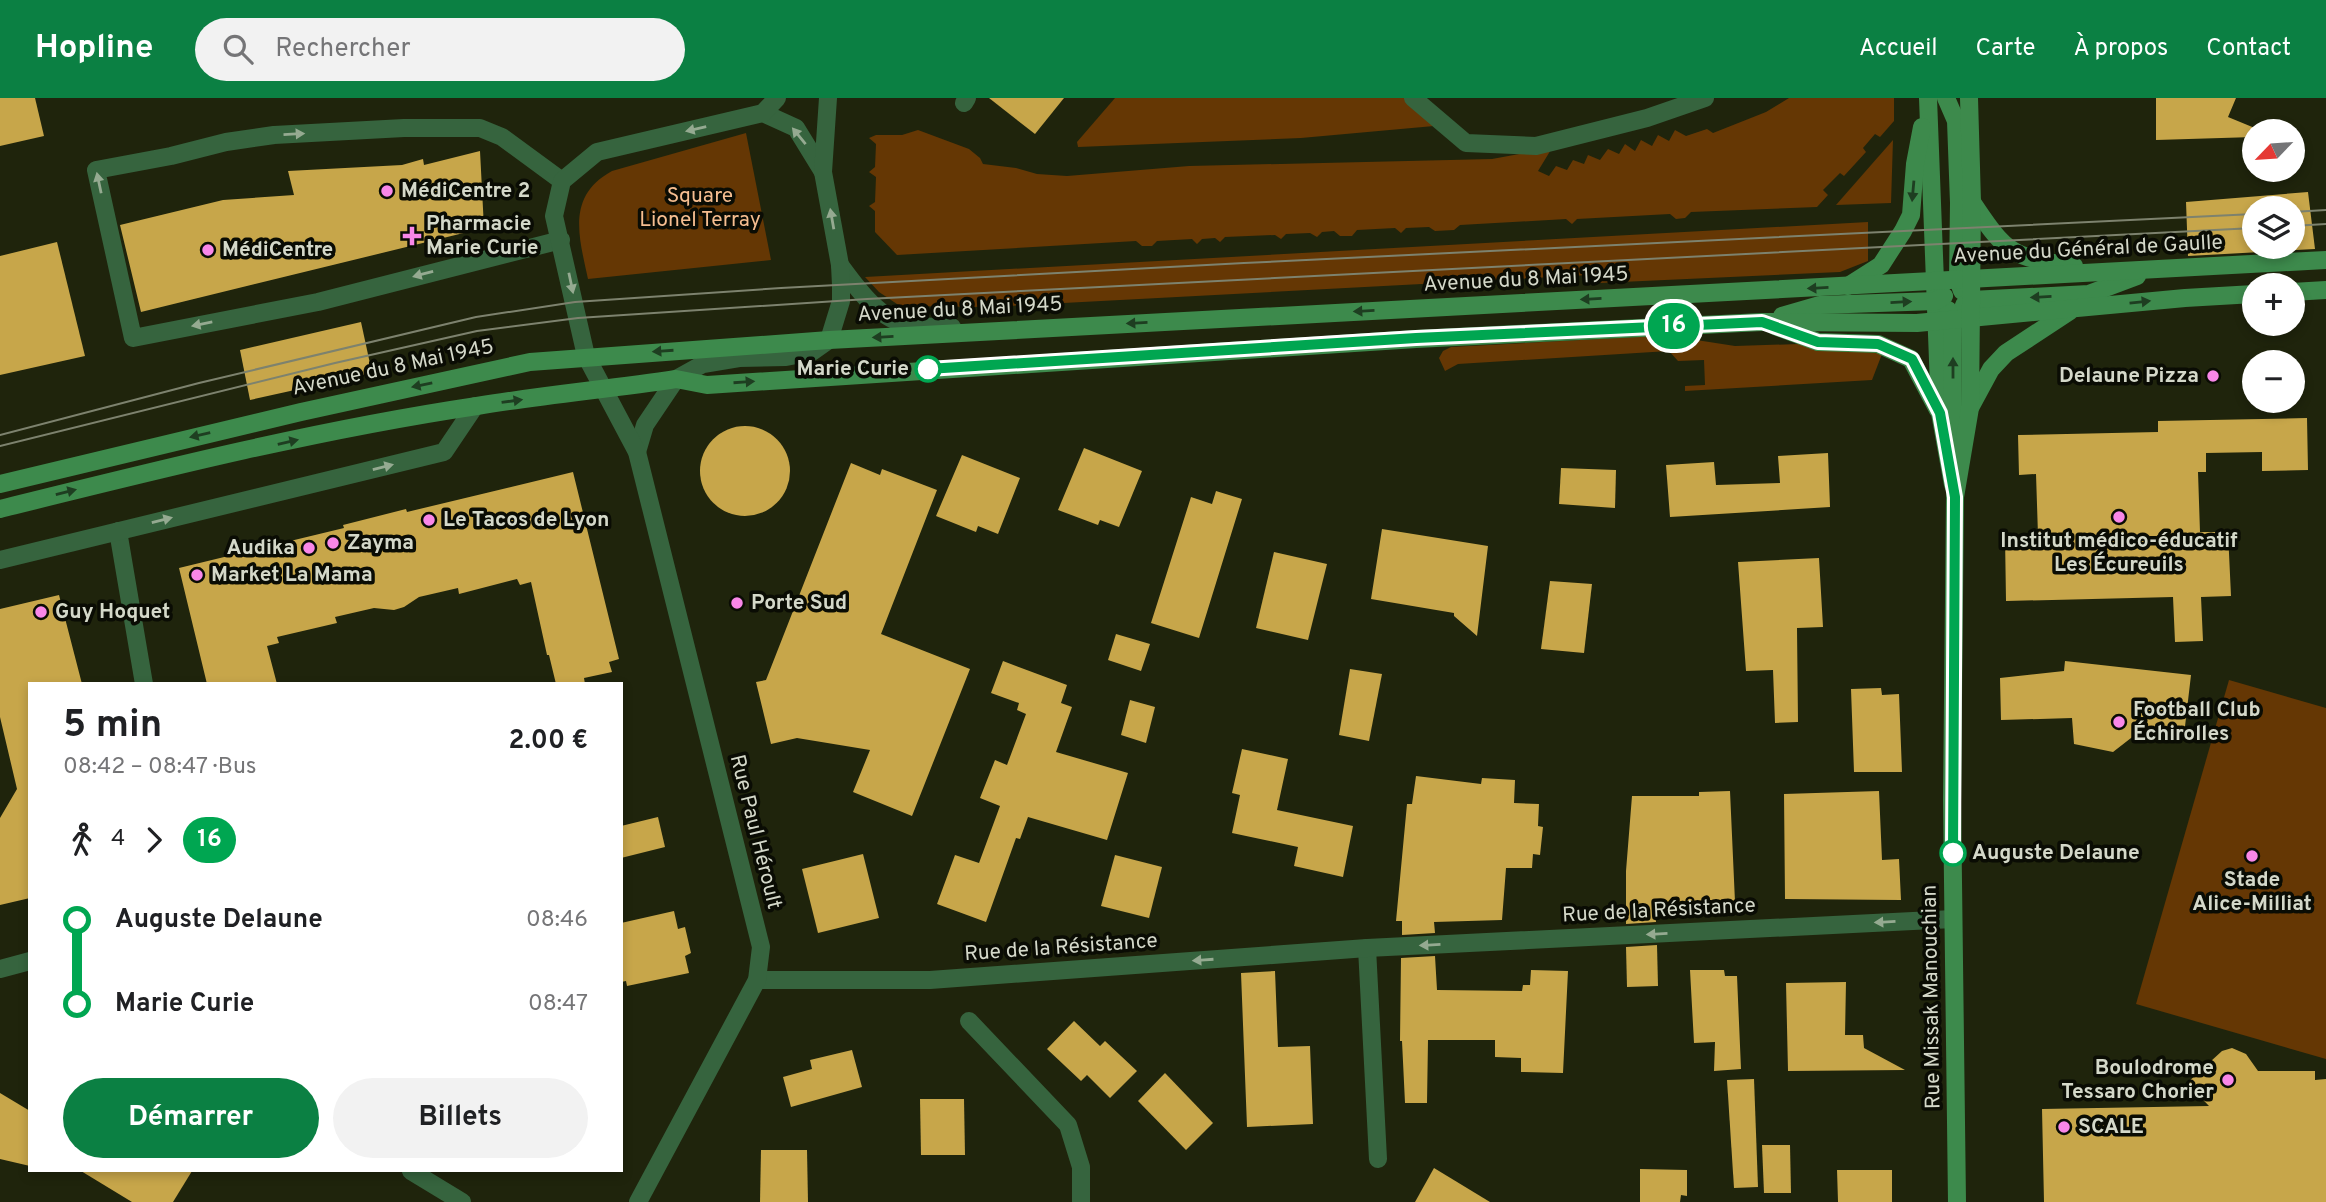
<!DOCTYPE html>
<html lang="fr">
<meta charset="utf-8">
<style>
body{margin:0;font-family:Overpass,sans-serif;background:#f2f2f2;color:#202124;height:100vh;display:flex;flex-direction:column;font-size:26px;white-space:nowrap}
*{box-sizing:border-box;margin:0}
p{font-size:23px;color:#757577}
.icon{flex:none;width:38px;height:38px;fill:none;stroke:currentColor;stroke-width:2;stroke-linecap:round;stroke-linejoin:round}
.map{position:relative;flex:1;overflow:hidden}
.side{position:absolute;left:28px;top:584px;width:595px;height:490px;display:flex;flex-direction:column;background:#fff;border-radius:0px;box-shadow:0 4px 10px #0003}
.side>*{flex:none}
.badge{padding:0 14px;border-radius:23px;font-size:24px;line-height:46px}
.needle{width:46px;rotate:245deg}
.controls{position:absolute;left:2242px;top:21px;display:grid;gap:14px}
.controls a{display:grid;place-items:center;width:63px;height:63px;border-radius:50%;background:#fff;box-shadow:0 4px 10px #0003;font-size:35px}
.map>.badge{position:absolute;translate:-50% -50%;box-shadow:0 0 0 4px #fff}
.legs{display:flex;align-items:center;gap:10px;height:77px;padding:0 35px;font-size:23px}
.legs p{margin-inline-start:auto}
.head{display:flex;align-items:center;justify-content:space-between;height:119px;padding:0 35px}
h1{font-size:38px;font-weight:700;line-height:52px}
.action{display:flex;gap:14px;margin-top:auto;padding:14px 35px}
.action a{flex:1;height:80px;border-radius:42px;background:#0b8043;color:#fff;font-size:28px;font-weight:700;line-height:80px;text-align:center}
.action a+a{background:#f2f2f2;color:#202124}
ul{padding:0 35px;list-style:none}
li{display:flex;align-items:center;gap:24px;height:84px;font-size:26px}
li i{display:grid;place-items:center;width:10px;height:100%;margin:0 9px;background:currentColor}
li i::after{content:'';width:18px;height:18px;margin:-9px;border:5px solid;border-radius:50%;background:#fff}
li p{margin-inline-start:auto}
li:first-child i{background:linear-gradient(#0000 50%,currentColor 0)}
li:last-child i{background:linear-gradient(currentColor 50%,#0000 0)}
header{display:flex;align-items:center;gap:42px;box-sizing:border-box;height:98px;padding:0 35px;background:#0b8043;color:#fff}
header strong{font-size:33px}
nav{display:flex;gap:38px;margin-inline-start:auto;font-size:24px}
.search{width:490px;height:63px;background:#f2f2f2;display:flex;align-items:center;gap:18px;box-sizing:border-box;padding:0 24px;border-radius:38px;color:#757577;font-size:26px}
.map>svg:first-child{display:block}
.green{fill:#653704}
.building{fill:#c7a64a;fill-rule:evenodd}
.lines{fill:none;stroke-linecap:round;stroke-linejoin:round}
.street{stroke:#36643e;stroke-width:18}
.secondary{stroke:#3d8a4c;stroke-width:18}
.tram{stroke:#7d826e;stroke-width:2}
.oneway{fill:#95aa91}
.oneway2{fill:#1e3e21}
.line-1-casing{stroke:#fff;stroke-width:16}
.line-1{stroke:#00a651;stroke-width:10}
.poi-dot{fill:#f987e8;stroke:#0a0c04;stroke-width:2.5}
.stop-1-dot{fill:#fff;stroke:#00a651;stroke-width:3.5}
.labels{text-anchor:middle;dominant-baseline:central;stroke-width:7;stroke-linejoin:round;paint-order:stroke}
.poi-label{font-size:21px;font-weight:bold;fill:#d4d8c9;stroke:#0a0c04;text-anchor:start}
.park-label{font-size:21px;fill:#f6be90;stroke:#0a0c04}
.street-label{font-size:21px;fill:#d4d8c9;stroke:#0a0c04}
.stop-label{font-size:21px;font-weight:bold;fill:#d4d8c9;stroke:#0a0c04;text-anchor:end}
</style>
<header>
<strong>Hopline</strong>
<div class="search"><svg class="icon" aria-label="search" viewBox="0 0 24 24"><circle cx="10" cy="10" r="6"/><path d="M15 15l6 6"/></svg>Rechercher</div>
<nav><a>Accueil</a><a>Carte</a><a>À propos</a><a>Contact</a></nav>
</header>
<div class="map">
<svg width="2326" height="1104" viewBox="0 0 2326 1104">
<rect width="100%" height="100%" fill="#1f240c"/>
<g class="green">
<path d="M 1115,0 L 1404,0 L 1432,24 L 1434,28 L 1301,40 L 1078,49 L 1077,44 Z"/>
<path d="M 1789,0 L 1894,0 L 1894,23 L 1880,39 L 1875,36 L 1863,50 L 1866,54 L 1844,78 L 1840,75 L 1823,92 L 1828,97 L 1817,109 L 1691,114 L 1685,120 L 1676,121 L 1670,116 L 1577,121 L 1572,126 L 1566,121 L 1460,127 L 1454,132 L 1435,133 L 1429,129 L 1406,130 L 1401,135 L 1395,130 L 1357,132 L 1352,138 L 1340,138 L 1334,133 L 1322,134 L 1317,139 L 1310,135 L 1286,136 L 1281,141 L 1275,137 L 1225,139 L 1220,144 L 1215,140 L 1202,141 L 1197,146 L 1192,141 L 1157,143 L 1152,148 L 1142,148 L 1136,143 L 897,157 L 875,134 L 875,113 L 869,108 L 875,104 L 876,79 L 869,74 L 875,69 L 876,46 L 869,40 L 876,37 L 902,37 L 918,32 L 969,51 L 980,60 L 983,66 L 1016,70 L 1037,76 L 1067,78 L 1189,68 L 1492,61 L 1552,50 L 1538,73 L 1549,78 L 1556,68 L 1567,72 L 1573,62 L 1584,66 L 1588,57 L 1600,62 L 1608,51 L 1619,56 L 1625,46 L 1635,53 L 1641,42 L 1652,48 L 1658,37 L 1669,43 L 1675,32 L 1686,38 L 1707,31 L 1713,35 L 1766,14 Z"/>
<path d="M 746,35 L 771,162 L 588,181 C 579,139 566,98 612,73 Z"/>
<path d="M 1893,42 L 1891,105 L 1836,107 Z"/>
<path d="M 1868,124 L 1868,163 L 1840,174 L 1599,185 L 1590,177 L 988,209 L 900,208 L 879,194 L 865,179 Z"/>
<path d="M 1656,238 L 1677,239 L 1735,248 L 1799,246 L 1863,251 L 1882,256 L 1872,282 L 1685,293 L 1685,288 L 1705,287 L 1704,262 L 1678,263 L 1669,253 L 1458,266 L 1445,273 L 1439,260 L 1443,253 L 1451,249 Z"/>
<path d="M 2229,582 L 2326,610 L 2326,961 L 2136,906 Z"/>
</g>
<g class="building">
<path d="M 0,0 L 35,0 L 44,38 L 0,48 Z"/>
<path d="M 989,0 L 1064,0 L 1035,36 Z"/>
<path d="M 2156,0 L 2236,0 L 2228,19 L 2262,33 L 2254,33 L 2254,39 L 2156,42 Z"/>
<path d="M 480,53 L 484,130 L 141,214 L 120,127 L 223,102 L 294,97 L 288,73 L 402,67 L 423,61 L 424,67 Z"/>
<path d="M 2308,94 L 2315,151 L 2188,158 L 2186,104 ZM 2254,110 L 2292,110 L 2292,149 L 2254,149 Z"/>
<path d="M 57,144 L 85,258 L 0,277 L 0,158 Z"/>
<path d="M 361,224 L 372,275 L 250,302 L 240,252 Z"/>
<path d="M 2307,320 L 2308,372 L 2262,373 L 2262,354 L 2206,355 L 2206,374 L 2198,374 L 2200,434 L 2228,434 L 2231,498 L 2201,499 L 2203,543 L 2175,544 L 2173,499 L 2006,503 L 2005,438 L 2038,437 L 2036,376 L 2019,377 L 2018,337 L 2158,334 L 2158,323 Z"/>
<circle cx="745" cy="373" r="45"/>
<path d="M 1084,350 L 1142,373 L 1119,429 L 1100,422 L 1098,427 L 1058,412 Z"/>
<path d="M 1828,355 L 1830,409 L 1670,419 L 1666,367 L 1714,364 L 1716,387 L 1780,385 L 1778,358 Z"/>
<path d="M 962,357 L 1020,380 L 998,436 L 978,428 L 976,434 L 936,418 Z"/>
<path d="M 851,365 L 880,377 L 882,371 L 937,392 L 881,536 L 970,571 L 912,718 L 853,694 L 870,652 L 797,640 L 771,646 L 756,584 L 766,582 Z"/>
<path d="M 1561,370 L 1616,372 L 1615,410 L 1559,406 Z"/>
<path d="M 573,374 L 619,561 L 609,564 L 612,574 L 584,580 L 585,586 L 556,586 L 549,557 L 547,557 L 531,484 L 520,487 L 517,481 L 459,496 L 458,490 L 419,499 L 404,509 L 394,512 L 374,510 L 335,519 L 337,525 L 277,539 L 279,545 L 267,548 L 277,586 L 207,586 L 179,470 L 344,430 L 343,427 L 406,411 L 407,414 Z"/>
<path d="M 1216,393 L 1242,401 L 1199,540 L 1151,525 L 1191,399 L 1212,406 Z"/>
<path d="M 1382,431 L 1488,448 L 1477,538 L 1454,518 L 1454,515 L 1371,501 Z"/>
<path d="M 1274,454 L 1327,466 L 1308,542 L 1256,530 Z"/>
<path d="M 1819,460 L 1823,529 L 1797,530 L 1798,624 L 1775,625 L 1773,572 L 1746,573 L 1738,464 Z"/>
<path d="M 1550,483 L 1592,486 L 1584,555 L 1541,551 Z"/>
<path d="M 59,497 L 82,586 L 30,586 L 30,800 L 0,807 L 0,720 L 17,691 L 0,619 L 0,511 Z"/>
<path d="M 1116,536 L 1150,546 L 1141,573 L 1108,562 Z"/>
<path d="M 1003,563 L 1067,587 L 1061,605 L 1072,609 L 1056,654 L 1128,675 L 1107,742 L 1028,719 L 1020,741 L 1016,740 L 986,824 L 937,806 L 955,757 L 979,765 L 1000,708 L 980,700 L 995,662 L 1007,667 L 1026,616 L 1017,612 L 1019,605 L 991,595 Z"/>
<path d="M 2065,563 L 2191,577 L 2184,637 L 2140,633 L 2113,654 L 2074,646 L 2072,620 L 2001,622 L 2000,580 L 2064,573 Z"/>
<path d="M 1350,571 L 1382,576 L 1369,643 L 1339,637 Z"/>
<path d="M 1881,590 L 1882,597 L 1899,596 L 1902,674 L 1854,674 L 1851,591 Z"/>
<path d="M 1130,602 L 1155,609 L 1146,645 L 1121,637 Z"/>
<path d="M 1242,651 L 1288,661 L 1277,712 L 1353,728 L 1343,779 L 1294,768 L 1298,749 L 1232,735 L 1240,697 L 1232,695 Z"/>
<path d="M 1416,678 L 1481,686 L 1482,680 L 1515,682 L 1514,705 L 1539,706 L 1538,728 L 1543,729 L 1540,757 L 1533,756 L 1532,770 L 1506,770 L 1502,822 L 1434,824 L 1435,835 L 1402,837 L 1402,823 L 1396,823 L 1407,706 L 1412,706 Z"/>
<path d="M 1730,693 L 1735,804 L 1656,808 L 1656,824 L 1626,826 L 1626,773 L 1632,698 L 1699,698 L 1699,694 Z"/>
<path d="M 1879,693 L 1882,762 L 1899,761 L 1901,802 L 1785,801 L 1784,696 Z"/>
<path d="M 658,719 L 665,749 L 621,760 L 621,728 Z"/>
<path d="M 863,756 L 879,820 L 818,835 L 802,771 Z"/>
<path d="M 1115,757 L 1162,769 L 1149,820 L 1101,808 Z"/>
<path d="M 674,813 L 678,831 L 685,829 L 691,855 L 685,858 L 689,875 L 627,888 L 626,883 L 621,884 L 621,825 Z"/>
<path d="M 1657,847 L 1658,888 L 1627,889 L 1626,849 Z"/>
<path d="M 1435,858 L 1437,892 L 1522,893 L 1523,887 L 1530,887 L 1531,872 L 1568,873 L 1563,975 L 1521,974 L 1521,960 L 1495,959 L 1495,942 L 1428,942 L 1427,1005 L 1405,1005 L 1402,943 L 1400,943 L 1401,860 Z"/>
<path d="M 1690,872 L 1724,872 L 1725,878 L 1737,878 L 1741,971 L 1714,973 L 1715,944 L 1694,945 Z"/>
<path d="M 1275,873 L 1278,949 L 1310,948 L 1313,1026 L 1247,1029 L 1241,875 Z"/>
<path d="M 1846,884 L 1845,937 L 1863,937 L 1864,950 L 1905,972 L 1788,973 L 1786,885 Z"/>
<path d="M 1074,923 L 1100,948 L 1105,943 L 1137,973 L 1110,1000 L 1087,977 L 1081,983 L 1047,951 Z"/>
<path d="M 2232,950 L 2246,956 L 2258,973 L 2315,973 L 2315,982 L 2326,981 L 2326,1104 L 2044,1104 L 2042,1011 L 2209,1008 L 2187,985 L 2222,953 Z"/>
<path d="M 852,952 L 862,989 L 791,1009 L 783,979 L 812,971 L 810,962 Z"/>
<path d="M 1165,975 L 1213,1025 L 1186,1052 L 1138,1003 Z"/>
<path d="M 1754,981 L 1758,1089 L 1734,1090 L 1727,982 Z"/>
<path d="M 0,995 L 30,1013 L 30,1068 L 0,1061 Z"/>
<path d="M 920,1001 L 964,1001 L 965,1057 L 921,1057 Z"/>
<path d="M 1762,1047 L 1790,1047 L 1791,1095 L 1764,1095 Z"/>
<path d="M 761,1052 L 807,1052 L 808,1104 L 760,1104 Z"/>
<path d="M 1434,1070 L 1490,1104 L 1415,1104 Z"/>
<path d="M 1640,1071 L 1687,1072 L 1687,1098 L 1681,1097 L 1680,1104 L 1640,1104 Z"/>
<path d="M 1837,1072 L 1892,1072 L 1892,1104 L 1838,1104 Z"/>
<path d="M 81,1073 L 192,1073 L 173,1104 L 132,1104 Z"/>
</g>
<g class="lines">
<g class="street">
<path d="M 1413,0 L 1466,45 L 1536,48 L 1647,20 L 1705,0"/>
<path d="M 964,5 L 967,0"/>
<path d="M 763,15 L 796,30 L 823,74"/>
<path d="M 561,142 L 318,204 L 133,240 L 96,72 L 171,58 L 226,44 L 274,37 L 404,30 L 480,30 L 502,39 L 562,83"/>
<path d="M 840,167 C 857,190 878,221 909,227 C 923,229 938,229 952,229"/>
<path d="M 637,354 L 645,327 L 676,281 L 703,266 L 739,260 L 786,259 L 812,254 L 829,242 L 841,203 L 841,187 L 840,167 L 823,74 L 828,0"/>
<path d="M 118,433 L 144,586"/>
<path d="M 0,462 L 444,354 L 475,308"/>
<path d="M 1367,850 L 1378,1061"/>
<path d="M 0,871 L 30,863"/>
<path d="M 757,882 L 930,882 L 1367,850 L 1953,821"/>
<path d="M 969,923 L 1068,1027 L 1081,1069 L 1081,1104"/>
<path d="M 411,1073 L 462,1104"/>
<path d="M 638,1104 L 757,882 L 761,849 L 637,354 L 586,258 L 554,118 L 562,83 L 597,54 L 763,15 L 777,0"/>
</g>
<g class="secondary">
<path d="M 1928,0 L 1940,315 L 1953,387"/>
<path d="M 1946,0 L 1956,23 L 1959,105 L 1958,182 L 1962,193"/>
<path d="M 1972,104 C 2007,157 2012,159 2074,168"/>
<path d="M 1848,188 L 1881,167 L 1903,133 L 1911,117 L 1915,66 L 1922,29"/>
<path d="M 2292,194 L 2326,192"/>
<path d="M 1964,207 L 1971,202 L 2089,196 L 2137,178"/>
<path d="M 1948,212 L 1953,223 L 1952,329 L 1956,340"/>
<path d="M 1782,218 L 1820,207 L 1936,203 L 1944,198"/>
<path d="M 1775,228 L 1818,244 L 1878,246 L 1911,261 L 1938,312"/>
<path d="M 1971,308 L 1991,271 L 2006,255 L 2070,213"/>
<path d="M 0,386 L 301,314 L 530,264 L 829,242 L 2326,162"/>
<path d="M 0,411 C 157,372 316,332 477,308 C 543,297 610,291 676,281 L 707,287 L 1416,241 L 1762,224 L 1917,225 L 2185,200 L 2254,196"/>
<path d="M 1957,1104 L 1952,703 L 1955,399 L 1970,310 L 1972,104 L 1969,0"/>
</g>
<g class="tram">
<path d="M 2292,114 L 2326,112"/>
<path d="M 2292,128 L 2326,126"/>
<path d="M 0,337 L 199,285 L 476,219 L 575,204 L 781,190 L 1244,165 L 2254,116"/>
<path d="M 0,348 L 335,265 L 477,233 L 578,220 L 867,201 L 2254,130"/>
</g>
</g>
<defs><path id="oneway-solid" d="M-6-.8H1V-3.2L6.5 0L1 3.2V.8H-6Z" transform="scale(1.75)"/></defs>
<g class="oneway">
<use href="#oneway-solid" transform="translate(696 31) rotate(167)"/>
<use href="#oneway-solid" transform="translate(294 36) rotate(-3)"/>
<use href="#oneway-solid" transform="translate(799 38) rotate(-129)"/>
<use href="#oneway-solid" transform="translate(99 85) rotate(-102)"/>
<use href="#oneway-solid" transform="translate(832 121) rotate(-100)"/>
<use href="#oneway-solid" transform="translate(423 176) rotate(165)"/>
<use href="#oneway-solid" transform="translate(571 185) rotate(78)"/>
<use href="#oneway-solid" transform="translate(202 226) rotate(169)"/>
<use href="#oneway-solid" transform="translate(383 369) rotate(-14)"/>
<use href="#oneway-solid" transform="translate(162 422) rotate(-14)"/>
<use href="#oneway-solid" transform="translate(1885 824) rotate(177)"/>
<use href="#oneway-solid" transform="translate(1657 836) rotate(177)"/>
<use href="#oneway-solid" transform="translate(1430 847) rotate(177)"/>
<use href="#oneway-solid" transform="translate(1203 862) rotate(176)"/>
</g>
<g class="oneway2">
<use href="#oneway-solid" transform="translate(1913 93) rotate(95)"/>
<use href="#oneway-solid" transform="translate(1818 190) rotate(177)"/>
<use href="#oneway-solid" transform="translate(2041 199) rotate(177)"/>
<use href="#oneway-solid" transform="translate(1591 201) rotate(177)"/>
<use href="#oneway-solid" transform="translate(1901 204) rotate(-3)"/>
<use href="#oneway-solid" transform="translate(2140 204) rotate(-6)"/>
<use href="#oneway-solid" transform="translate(1364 213) rotate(177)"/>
<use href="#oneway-solid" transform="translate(1137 225) rotate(177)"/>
<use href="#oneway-solid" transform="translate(883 239) rotate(177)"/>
<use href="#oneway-solid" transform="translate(663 253) rotate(176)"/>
<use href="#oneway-solid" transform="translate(1953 270) rotate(-90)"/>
<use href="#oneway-solid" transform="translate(744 284) rotate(-4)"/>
<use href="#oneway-solid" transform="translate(422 287) rotate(168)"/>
<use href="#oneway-solid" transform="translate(512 303) rotate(-8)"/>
<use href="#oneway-solid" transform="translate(200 337) rotate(167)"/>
<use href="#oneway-solid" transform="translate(288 344) rotate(-13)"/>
<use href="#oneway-solid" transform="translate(66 394) rotate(-14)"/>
</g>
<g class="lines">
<g class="line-1-casing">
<path id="line-1" d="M 928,271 L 1416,240 L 1762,224 L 1818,244 L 1878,246 L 1912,261 L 1940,315 L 1955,399 L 1953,755"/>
</g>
<use href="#line-1" class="line-1"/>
</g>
<g class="poi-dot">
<circle cx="387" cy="93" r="7"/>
<path d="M408.5 127.5h7v7h7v7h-7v7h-7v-7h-7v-7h7z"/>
<circle cx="208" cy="152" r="7"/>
<circle cx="2213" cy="278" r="7"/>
<circle cx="2119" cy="419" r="7"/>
<circle cx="429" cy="422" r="7"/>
<circle cx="333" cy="445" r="7"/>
<circle cx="309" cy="450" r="7"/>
<circle cx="197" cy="477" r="7"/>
<circle cx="737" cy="505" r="7"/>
<circle cx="41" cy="514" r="7"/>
<circle cx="2119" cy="624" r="7"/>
<circle cx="2252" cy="758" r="7"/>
<circle cx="2228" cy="982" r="7"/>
<circle cx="2064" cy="1029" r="7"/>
</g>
<g class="stop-1-dot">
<circle cx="928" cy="271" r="12"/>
<circle cx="1953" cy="755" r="12"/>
</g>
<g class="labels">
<g class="poi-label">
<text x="401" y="93">MédiCentre 2</text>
<text x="426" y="126">Pharmacie<tspan x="426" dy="24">Marie Curie</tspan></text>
<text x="222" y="152">MédiCentre</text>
<text x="2199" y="278" text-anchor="end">Delaune Pizza</text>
<text x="443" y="422">Le Tacos de Lyon</text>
<text x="2119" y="443" text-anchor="middle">Institut médico-éducatif<tspan x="2119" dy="24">Les Écureuils</tspan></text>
<text x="347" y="445">Zayma</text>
<text x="295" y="450" text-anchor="end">Audika</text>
<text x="211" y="477">Market La Mama</text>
<text x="751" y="505">Porte Sud</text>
<text x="55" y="514">Guy Hoquet</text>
<text x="2133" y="612">Football Club<tspan x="2133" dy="24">Échirolles</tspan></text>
<text x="2252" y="782" text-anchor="middle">Stade<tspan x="2252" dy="24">Alice-Milliat</tspan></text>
<text x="2214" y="970" text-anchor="end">Boulodrome<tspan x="2214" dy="24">Tessaro Chorier</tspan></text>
<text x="2078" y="1029">SCALE</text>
</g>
<g class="park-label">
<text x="700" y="98">Square<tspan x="700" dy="24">Lionel Terray</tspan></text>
</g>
<g class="street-label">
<text transform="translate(2088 152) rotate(-3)">Avenue du Général de Gaulle</text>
<text transform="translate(1526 182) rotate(-3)">Avenue du 8 Mai 1945</text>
<text transform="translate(960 212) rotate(-3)">Avenue du 8 Mai 1945</text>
<text transform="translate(393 270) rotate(-12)">Avenue du 8 Mai 1945</text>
<text transform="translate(755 734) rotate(76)">Rue Paul Héroult</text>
<text transform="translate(1659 813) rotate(-3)">Rue de la Résistance</text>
<text transform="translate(1061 850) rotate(-4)">Rue de la Résistance</text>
<text transform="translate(1932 899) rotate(-91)">Rue Missak Manouchian</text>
</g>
<g class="stop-label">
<text x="909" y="271">Marie Curie</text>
<text x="1972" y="755" text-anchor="start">Auguste Delaune</text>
</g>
</g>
</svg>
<div class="controls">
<a><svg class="needle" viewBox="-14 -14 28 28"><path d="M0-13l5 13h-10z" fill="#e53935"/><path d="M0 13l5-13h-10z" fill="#757577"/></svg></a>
<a><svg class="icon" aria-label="layers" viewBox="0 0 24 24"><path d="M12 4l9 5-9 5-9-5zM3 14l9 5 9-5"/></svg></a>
<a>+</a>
<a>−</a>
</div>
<b class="badge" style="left:1674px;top:228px;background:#00a651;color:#fff">16</b>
<section class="side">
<div class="head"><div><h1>5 min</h1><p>08:42 – 08:47 · Bus</p></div><b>2.00 €</b></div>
<div class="legs"><svg class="icon" aria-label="walk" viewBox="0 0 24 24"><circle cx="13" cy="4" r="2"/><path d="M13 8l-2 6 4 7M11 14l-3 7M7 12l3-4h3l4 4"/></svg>4<svg class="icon" aria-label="forward" viewBox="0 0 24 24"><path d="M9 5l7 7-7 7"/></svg><b class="badge" style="background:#00a651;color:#fff">16</b></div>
<ul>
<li><i style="color:#00a651"></i><b>Auguste Delaune</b><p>08:46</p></li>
<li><i style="color:#00a651"></i><b>Marie Curie</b><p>08:47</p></li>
</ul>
<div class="action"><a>Démarrer</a><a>Billets</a></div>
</section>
</div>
